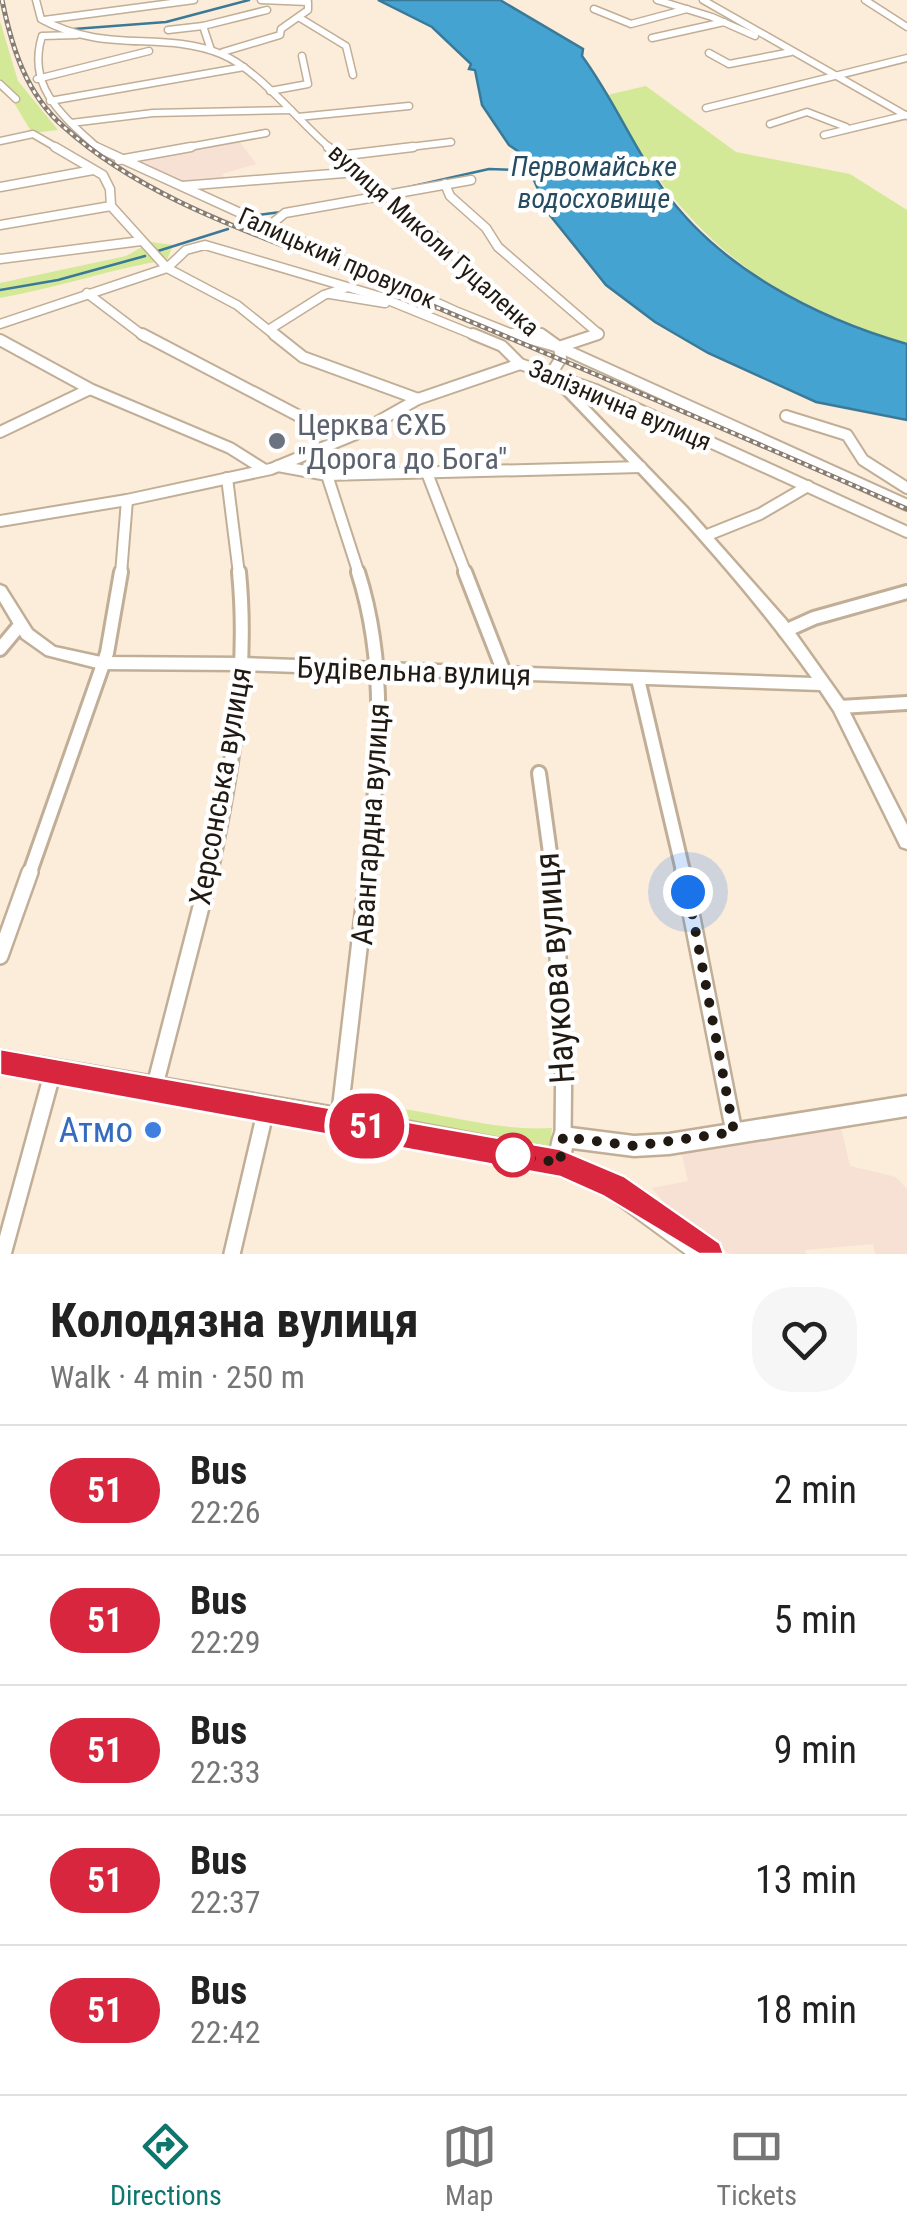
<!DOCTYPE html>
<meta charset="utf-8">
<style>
body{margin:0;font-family:"Roboto Condensed",sans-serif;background:#f6f6f6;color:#222;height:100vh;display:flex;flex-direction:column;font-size:38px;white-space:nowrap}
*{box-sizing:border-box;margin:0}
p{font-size:32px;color:#767676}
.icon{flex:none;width:55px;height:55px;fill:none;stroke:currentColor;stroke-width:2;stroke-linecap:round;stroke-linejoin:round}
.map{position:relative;height:1254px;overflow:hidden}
.details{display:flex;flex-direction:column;background:#fff;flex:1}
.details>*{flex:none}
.badge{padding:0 20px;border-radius:32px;font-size:35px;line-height:65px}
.you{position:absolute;width:50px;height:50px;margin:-25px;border:8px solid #fff;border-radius:50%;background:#1a73e8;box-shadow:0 0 0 15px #1a73e833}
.map>.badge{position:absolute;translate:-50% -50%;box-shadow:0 0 0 5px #fff}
.round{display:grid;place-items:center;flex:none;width:105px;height:105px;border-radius:40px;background:#f6f6f6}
.headline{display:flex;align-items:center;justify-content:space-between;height:170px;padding:0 50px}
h1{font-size:48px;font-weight:700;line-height:75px}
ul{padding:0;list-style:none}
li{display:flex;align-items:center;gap:30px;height:130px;padding:0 50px;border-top:2px solid #e0e0e0}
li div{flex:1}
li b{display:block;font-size:38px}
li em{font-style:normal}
li .badge{min-width:110px;font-weight:700;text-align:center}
.dock{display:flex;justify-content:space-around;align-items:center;height:140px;border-top:2px solid #e0e0e0;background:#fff;font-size:28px;color:#767676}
.dock a{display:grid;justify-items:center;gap:5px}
.dock .on{color:#0f766e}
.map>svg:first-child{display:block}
.industrial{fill:#f7e0d4}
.green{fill:#d3e998}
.water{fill:#45a3d1;stroke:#3a7a98;stroke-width:2.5}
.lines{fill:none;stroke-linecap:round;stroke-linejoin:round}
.stream{stroke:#3a7a98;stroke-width:2.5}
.minor-far4-casing{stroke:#c1ae97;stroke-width:9}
.minor-far3-casing{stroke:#c1ae97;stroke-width:11}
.minor-far2-casing{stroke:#c1ae97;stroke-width:14}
.minor-far1-casing{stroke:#c1ae97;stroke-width:18}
.minor-casing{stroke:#c1ae97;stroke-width:20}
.tertiary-casing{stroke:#c1ae97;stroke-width:5}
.primary-casing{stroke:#c1ae97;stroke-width:4}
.minor-far4{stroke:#fff;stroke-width:6}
.minor-far3{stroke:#fff;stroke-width:8}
.minor-far2{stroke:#fff;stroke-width:10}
.minor-far1{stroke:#fff;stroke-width:12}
.minor{stroke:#fff;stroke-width:15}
.tertiary{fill:#fff;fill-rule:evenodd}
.primary{fill:#fff;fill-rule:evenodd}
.rail-casing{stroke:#887d70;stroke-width:5}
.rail{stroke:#fff;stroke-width:2.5;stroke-dasharray:4;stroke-linecap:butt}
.line{fill:#d7263d;stroke:#fff;stroke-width:2.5}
.walk{stroke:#211a12;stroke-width:10;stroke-dasharray:0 18}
.worship-dot{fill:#6b7280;stroke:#fff;stroke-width:4}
.shop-dot{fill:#3f7fe0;stroke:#fff;stroke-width:4}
.stop-dot{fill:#fff;stroke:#d7263d;stroke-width:5}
.labels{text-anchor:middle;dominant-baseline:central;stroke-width:9;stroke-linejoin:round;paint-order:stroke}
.far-street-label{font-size:25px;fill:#211a12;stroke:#fff}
.far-water-label{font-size:28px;font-style:italic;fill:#254c61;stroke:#fff}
.worship-label{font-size:30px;fill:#5b616d;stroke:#fff;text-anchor:start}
.street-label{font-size:30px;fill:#211a12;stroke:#fff}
.near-street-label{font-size:35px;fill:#211a12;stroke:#fff}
.near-shop-label{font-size:35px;fill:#366cbe;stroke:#fff;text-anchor:end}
</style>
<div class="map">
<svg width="907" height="1254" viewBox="0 0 907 1254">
<rect width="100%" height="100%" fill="#fcecda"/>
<g class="industrial">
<path d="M 237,138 L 256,164 L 222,174 L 226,180 L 178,185 L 128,160 Z"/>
<path d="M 840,1124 L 850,1166 L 896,1177 L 907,1189 L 907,1254 L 875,1254 L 873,1244 L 805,1250 L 806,1254 L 730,1254 L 671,1211 L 652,1188 L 688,1181 L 682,1154 L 686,1152 Z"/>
</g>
<g class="green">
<path d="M 0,21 L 18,81 L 58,130 L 32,133 L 13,101 L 20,99 L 0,83 Z"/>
<path d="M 646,86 L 736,152 L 850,174 L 907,210 L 907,344 C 762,302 676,228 607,95 Z"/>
<path d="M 151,242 L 173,245 L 167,260 C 110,269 57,288 0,298 L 0,283 L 126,256 Z"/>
<path d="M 353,1105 C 422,1105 485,1132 552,1128 L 550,1148 L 355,1114 Z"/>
</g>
<path class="water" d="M 378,0 L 500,0 L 583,49 L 582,56 C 613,98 633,146 663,189 C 719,268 816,318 907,344 L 907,420 L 816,402 L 708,353 L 655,322 L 606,285 L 549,214 L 533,178 L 519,171 L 528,158 L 509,145 L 482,105 L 475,70 L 469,69 L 471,64 L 432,27 Z"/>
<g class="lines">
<g class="stream">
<path d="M 74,29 L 166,22 L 249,0"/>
<path d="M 400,189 L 489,169 L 520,170"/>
<path d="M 258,215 L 281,212"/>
<path d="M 158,251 L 228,229"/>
<path d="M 0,290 L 58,280 L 145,256"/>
</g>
<g class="minor-far4-casing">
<g id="minor-far4">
<path d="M 36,0 L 41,19 C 107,55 162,30 221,54 C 258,69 299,122 331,149"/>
<path d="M 657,0 L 712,17 L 755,36"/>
<path d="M 703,0 L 907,116"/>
<path d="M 865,0 L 907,27"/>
<path d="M 594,9 L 631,24 L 687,9"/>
<path d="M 300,18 L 346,46 L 353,75"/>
<path d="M 44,20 L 194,0"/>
<path d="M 168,30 L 203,26"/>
<path d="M 77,35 L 42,36 C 26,88 64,117 99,149"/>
<path d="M 652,38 L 724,22"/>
<path d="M 211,50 L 203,26 L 267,10"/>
<path d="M 223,52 L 280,35 L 281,29 L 308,10 L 308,2 L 261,0"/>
<path d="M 709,53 L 729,64 L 791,52"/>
<path d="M 37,79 L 149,51"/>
<path d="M 0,84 L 16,99"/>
<path d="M 270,91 L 308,84 L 302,56"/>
<path d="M 50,101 L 244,67"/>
<path d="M 706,108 L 907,58"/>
<path d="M 298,117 L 409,106"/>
<path d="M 71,123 L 153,113 L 291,110"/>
<path d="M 770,124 L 807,112 L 846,127"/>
<path d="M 824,135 L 907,115"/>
<path d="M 0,141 L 33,134 L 59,149"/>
<path d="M 178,149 L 266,133"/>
<path d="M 393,149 L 451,142"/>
</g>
</g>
<g class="minor-far3-casing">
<g id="minor-far3">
<path d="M 55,147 L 103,175 L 110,189 L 111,206 L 167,268 L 237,305 L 277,337"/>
<path d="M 96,147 L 455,311 L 520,337"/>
<path d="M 328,147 L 442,242 L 499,305 L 544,337"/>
<path d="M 338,156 L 413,147"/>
<path d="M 119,160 L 191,147"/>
<path d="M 445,184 L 450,196 L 486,228 L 498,247 L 599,334 L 591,337"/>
<path d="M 182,186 L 357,172"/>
<path d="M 0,187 L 93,170"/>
<path d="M 0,225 L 111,206"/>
<path d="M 269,226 L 285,213 L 471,180"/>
<path d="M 0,259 L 141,241"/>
<path d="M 87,293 L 145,337"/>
<path d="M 330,294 L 385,303"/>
<path d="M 0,324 L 167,268 L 186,250 L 205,245 L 378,296 L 479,337"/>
<path d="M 270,329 L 324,295 L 345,288"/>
</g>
</g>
<g class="minor-far2-casing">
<g id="minor-far2">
<path d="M 142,334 L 343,439"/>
<path d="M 274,334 L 303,357 L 418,399"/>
<path d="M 473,334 L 502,346 L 520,364 L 596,390 L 907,532"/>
<path d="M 513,334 L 559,347 L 907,505"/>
<path d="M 541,334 L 559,347 L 561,358 L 551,374"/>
<path d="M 0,340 L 90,389 L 230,448 L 265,470"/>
<path d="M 559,347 L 598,334"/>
<path d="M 786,416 L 847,435 L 863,460 L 907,488"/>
<path d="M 0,432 L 90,389"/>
<path d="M 278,466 L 327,475 L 641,467"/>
<path d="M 427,473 L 466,574"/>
<path d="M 327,475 L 359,574"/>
<path d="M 227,478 L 239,574"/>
<path d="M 0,521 L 127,500 L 271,469 L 356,434 L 418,399 L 520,364"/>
<path d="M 705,536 L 760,514 L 808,486"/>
<path d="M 121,574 L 127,500"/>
</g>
</g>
<g class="minor-far1-casing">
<g id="minor-far1">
<path d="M 358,572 C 390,672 377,771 367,875"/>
<path d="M 465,572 L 505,675"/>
<path d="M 785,631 L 814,618 L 907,592"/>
<path d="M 0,649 L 20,625"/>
<path d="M 638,679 L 684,875"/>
<path d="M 840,707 L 907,703"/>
<path d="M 539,773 L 553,875"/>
<path d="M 29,875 L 107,653 L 121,572"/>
<path d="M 210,875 C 231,775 249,674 239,572"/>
</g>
</g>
<g class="minor-casing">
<g id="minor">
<path d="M 552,872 L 564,1044 L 563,1137"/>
<path d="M 683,872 L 734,1132"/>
<path d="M 0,956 L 30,872"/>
<path d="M 154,1089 L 210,872"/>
<path d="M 339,1120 L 368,872"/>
<path d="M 3,1254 L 53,1071"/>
<path d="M 232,1254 L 266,1109"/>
</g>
</g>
<g class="tertiary-casing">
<g id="tertiary">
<path d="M 551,371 L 555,372 L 687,508 L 786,620 L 845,703 L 907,825 L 907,849 L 901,847 L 834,711 L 820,690 L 242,670 L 101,669 L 46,655 L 22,638 L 0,601 L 0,585 L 5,587 L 32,630 L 55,647 L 101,657 L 242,658 L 812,678 C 734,568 640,473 547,376 L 546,374 Z"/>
<path d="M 907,1096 L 907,1116 L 669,1154 L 634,1156 L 572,1148 L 567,1170 L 560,1173 L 553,1170 C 548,1158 551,1142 556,1130 L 563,1127 L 634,1136 L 669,1134 Z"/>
</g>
</g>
<g class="primary-casing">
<path id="primary" d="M 0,1050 L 339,1108 L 560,1150 L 623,1177 L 718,1245 L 722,1254 L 686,1254 L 605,1195 L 559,1176 L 339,1132 L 0,1074 Z"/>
</g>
<use href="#minor-far4" class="minor-far4"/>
<use href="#minor-far3" class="minor-far3"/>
<use href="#minor-far2" class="minor-far2"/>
<use href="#minor-far1" class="minor-far1"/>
<use href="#minor" class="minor"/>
<use href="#tertiary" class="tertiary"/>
<use href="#primary" class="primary"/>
<g class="rail-casing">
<path id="rail" d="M 2,0 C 12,48 26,94 64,127 C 152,206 276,240 383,285 C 558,358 733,432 907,509"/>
</g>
<use href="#rail" class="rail"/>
</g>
<path class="line" d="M 0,1049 L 560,1149 L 624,1176 L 720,1243 L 724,1254 L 699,1254 L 603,1196 L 560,1177 L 0,1075 Z"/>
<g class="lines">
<path class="walk" d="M 513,1155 L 560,1163 L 563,1137 L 634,1146 L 734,1132 L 688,892"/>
</g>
<circle class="worship-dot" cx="277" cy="441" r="10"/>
<circle class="shop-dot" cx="153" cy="1130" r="10"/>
<circle class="stop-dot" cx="513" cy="1155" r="20"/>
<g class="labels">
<g class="far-street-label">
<text transform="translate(434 240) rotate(42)">вулиця Миколи Гуцаленка</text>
<text transform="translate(337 258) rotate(24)">Галицький провулок</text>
<text transform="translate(620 405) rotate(23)">Залізнична вулиця</text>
</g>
<g class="far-water-label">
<text x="594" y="166">Первомайське<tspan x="594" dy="32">водосховище</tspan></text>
</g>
<g class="worship-label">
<text x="297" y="424">Церква ЄХБ<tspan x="297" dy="34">"Дорога до Бога"</tspan></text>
</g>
<g class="street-label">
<text transform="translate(414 671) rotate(2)">Будівельна вулиця</text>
<text transform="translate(220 786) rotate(-80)">Херсонська вулиця</text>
<text transform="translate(370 824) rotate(-86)">Авангардна вулиця</text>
</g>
<g class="near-street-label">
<text transform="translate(555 968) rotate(-94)">Наукова вулиця</text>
</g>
<g class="near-shop-label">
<text x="133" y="1130">Атмо</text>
</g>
</g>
</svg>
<div class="you" style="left:688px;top:892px"></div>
<b class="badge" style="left:367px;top:1126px;background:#d7263d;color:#fff">51</b>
</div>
<section class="details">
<div class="headline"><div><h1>Колодязна вулиця</h1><p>Walk · 4 min · 250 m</p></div><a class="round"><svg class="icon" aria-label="heart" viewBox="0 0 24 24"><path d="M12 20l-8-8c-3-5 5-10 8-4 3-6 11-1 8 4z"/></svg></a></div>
<ul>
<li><span class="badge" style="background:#d7263d;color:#fff">51</span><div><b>Bus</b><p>22:26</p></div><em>2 min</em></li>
<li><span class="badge" style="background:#d7263d;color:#fff">51</span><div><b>Bus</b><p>22:29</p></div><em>5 min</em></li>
<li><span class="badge" style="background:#d7263d;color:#fff">51</span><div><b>Bus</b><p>22:33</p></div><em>9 min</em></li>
<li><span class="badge" style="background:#d7263d;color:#fff">51</span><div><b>Bus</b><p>22:37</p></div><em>13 min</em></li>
<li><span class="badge" style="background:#d7263d;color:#fff">51</span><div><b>Bus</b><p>22:42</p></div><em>18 min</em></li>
</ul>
</section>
<nav class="dock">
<a class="on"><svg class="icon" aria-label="directions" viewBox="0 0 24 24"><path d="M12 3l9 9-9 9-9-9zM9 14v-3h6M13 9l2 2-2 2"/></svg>Directions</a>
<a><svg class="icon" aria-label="map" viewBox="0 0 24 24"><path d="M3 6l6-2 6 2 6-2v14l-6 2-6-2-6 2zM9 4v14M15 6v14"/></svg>Map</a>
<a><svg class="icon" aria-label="tickets" viewBox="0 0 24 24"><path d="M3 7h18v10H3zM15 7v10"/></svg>Tickets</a>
</nav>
